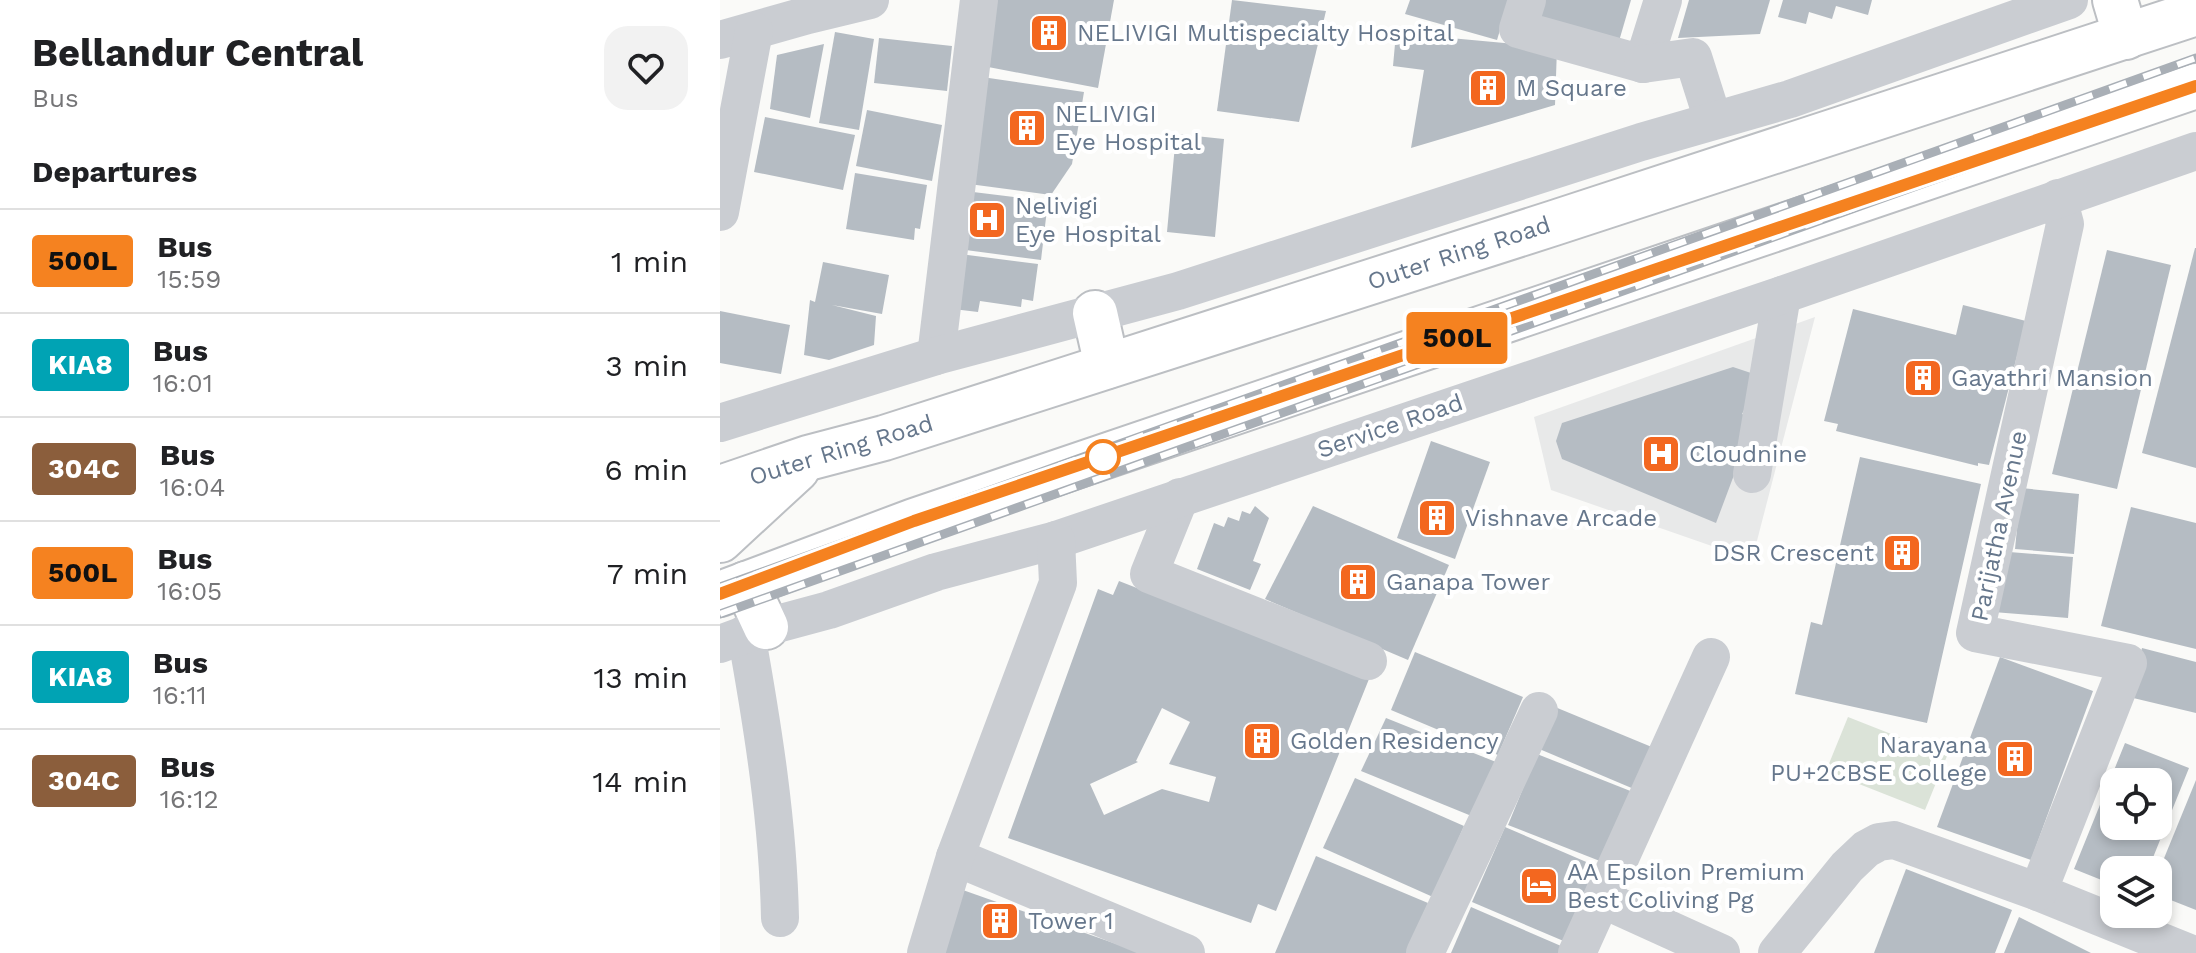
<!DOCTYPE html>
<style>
body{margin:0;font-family:"Work Sans",sans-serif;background:#f2f2f2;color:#202124;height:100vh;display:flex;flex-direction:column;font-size:30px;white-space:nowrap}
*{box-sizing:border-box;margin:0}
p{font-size:26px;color:#757577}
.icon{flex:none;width:44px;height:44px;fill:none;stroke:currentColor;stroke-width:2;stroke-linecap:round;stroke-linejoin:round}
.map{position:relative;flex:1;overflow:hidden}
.details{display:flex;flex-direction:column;background:#fff;width:720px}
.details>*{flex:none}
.badge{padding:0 16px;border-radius:6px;font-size:28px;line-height:52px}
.controls{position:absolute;left:1380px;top:768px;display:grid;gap:16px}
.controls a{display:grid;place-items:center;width:72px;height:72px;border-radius:16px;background:#fff;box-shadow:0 4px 12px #0003;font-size:40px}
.map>.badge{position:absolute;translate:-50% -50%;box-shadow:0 0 0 4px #fff}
h2{padding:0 32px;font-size:30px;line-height:72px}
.round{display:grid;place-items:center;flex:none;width:84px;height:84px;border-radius:24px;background:#f2f2f2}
.summary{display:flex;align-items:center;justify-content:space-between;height:136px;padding:0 32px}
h1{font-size:38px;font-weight:700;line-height:60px}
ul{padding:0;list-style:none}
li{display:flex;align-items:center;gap:24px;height:104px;padding:0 32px;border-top:2px solid #e0e0e0}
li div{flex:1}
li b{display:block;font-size:30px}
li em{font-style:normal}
li .badge{min-width:88px;font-weight:700;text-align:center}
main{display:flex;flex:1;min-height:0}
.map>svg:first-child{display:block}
.built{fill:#e8e9e9}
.green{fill:#dbe3d8}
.building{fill:#b5bcc3;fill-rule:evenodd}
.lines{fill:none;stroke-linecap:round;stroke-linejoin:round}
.highway-casing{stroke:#bcbfc3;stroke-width:48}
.minor{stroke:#cacdd2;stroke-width:38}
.highway{stroke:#fff;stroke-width:44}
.rail-casing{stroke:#a9afb6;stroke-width:9}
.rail{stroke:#fff;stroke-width:6;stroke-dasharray:18;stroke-linecap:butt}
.line-casing{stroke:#fff;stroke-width:18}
.line{stroke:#f58220;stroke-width:12}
.stop-dot{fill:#fff;stroke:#f58220;stroke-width:4}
.labels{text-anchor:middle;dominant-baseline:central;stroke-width:8;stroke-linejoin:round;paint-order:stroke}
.poi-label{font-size:24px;fill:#66778c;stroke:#fff;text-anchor:start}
.street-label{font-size:24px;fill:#66778c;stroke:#fff}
</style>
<main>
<section class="details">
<div class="summary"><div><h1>Bellandur Central</h1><p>Bus</p></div><a class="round"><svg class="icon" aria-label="heart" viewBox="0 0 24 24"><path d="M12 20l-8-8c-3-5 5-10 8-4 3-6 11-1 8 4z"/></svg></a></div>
<h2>Departures</h2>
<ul>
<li><span class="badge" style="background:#f58220;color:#111">500L</span><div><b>Bus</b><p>15:59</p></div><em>1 min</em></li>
<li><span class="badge" style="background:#00a3b4;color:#fff">KIA8</span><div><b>Bus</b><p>16:01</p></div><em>3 min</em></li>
<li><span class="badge" style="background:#8b5e3c;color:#fff">304C</span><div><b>Bus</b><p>16:04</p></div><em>6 min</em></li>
<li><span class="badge" style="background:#f58220;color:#111">500L</span><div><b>Bus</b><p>16:05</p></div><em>7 min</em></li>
<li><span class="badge" style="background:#00a3b4;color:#fff">KIA8</span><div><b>Bus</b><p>16:11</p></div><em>13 min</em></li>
<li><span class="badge" style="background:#8b5e3c;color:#fff">304C</span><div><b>Bus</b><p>16:12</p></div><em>14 min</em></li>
</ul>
</section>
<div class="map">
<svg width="1476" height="953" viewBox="0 0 1476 953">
<rect width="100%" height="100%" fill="#fafaf8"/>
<path class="built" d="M 1095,317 L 1032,560 L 831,490 L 814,417 Z"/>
<path class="green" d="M 1128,717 L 1227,756 L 1205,810 L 1106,771 Z"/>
<g class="building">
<path d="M 275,0 L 394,0 L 378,88 L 263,66 Z"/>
<path d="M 512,0 L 606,11 L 579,122 L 497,111 Z"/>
<path d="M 690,0 L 789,0 L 777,40 L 685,14 Z"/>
<path d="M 825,0 L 911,0 L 897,48 L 817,24 Z"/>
<path d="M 969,0 L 1050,0 L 1040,34 L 958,38 Z"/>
<path d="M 1063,0 L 1152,0 L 1148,15 L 1116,6 L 1112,19 L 1089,12 L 1086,24 L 1058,17 Z"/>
<path d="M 115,32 L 154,39 L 139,130 L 99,123 Z"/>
<path d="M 676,33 L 837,48 L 835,105 L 691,148 L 704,70 L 673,66 Z"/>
<path d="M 159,38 L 232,46 L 227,91 L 154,83 Z"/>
<path d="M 104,44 L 90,118 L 50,109 L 57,55 Z"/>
<path d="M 262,77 L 364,92 L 352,164 L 331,195 L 249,184 Z"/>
<path d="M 147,110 L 222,125 L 212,181 L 136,166 Z"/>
<path d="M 45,117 L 135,135 L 123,190 L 34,172 Z"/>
<path d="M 456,134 L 504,139 L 495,237 L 447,232 Z"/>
<path d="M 135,173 L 207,185 L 200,229 L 195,228 L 194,240 L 126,229 Z"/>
<path d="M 245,191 L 328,201 L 321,260 L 238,249 Z"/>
<path d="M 1475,248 L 1476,248 L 1476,468 L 1422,453 Z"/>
<path d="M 1387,250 L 1451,265 L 1397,489 L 1332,474 Z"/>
<path d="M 240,254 L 318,264 L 313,301 L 302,299 L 301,307 L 260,301 L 258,312 L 233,309 Z"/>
<path d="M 103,262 L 169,275 L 162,314 L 112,305 L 156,316 L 154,345 L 109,360 L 84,355 L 90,300 L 95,302 Z"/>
<path d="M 1243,305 L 1306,321 L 1269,465 L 1258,463 L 1258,466 L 1116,431 L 1118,424 L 1104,421 L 1133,309 L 1236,335 Z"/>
<path d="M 0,311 L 70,325 L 61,374 L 0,363 Z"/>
<path d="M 1013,367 L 1031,373 L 1035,389 L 1022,414 L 1035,419 L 996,523 L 842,459 L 836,441 L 842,423 Z"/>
<path d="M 711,441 L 770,462 L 735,559 L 677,538 Z"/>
<path d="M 1140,457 L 1261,484 L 1207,723 L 1075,694 L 1091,622 L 1102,625 Z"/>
<path d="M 1301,488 L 1359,494 L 1354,554 L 1295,549 Z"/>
<path d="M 535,506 L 549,518 L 533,561 L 541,564 L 530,590 L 477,569 L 494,523 L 504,527 L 508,517 L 519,521 L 522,511 L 530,514 Z"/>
<path d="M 593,506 L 729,565 L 688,660 L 545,599 Z"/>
<path d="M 1411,507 L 1476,523 L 1476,649 L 1381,626 Z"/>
<path d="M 1277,551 L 1353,557 L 1348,618 L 1273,612 Z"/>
<path d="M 399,581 L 649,679 L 556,911 L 538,904 L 531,923 L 288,838 L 378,589 L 393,595 ZM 442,708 L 470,722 L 449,764 L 496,777 L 489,802 L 442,789 L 384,815 L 370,784 L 418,762 L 416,761 Z"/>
<path d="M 1422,648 L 1476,662 L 1476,713 L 1409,697 Z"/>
<path d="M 695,652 L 803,697 L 778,755 L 671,710 Z"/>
<path d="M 1280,657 L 1373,691 L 1311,860 L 1217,827 Z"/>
<path d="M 835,707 L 939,750 L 921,792 L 817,748 Z"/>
<path d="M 666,718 L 776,762 L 754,817 L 641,771 Z"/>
<path d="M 1405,743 L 1469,768 L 1428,870 L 1394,870 L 1394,885 L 1354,869 ZM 1394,782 L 1438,782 L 1438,826 L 1394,826 Z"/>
<path d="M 817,754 L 918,794 L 890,865 L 788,825 Z"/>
<path d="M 635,778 L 744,826 L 713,897 L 603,848 Z"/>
<path d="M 1476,780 L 1476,910 L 1438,895 L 1438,873 Z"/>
<path d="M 785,827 L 885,870 L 853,945 L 752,902 Z"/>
<path d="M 596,856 L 708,903 L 687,953 L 555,953 Z"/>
<path d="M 1186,869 L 1292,910 L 1275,953 L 1154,953 Z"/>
<path d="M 240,889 L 422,953 L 217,953 Z"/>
<path d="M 751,907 L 848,949 L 847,953 L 731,953 Z"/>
<path d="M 1299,917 L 1371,953 L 1284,953 Z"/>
</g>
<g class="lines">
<g class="highway-casing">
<g id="highway">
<path d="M 1395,0 L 1406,37"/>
<path d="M 375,313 L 387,366"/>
<path d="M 0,488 L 88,458 L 164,438 L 834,223 L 1476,13"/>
<path d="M 0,540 L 77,469"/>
<path d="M 26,584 L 46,627"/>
<path d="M 0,594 L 194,521 L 1476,86"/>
</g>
</g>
<g class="minor">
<path d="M 807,0 L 798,29 L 923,64 L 943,0"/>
<path d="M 0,40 L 88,15 L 150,0"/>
<path d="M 923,64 L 973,57 L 993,120"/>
<path d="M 1338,198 L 1345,224 L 1255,633 L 1408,663 L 1318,892 L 1469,953"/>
<path d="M 0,212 L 34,31"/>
<path d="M 216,356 L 259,0"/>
<path d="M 0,423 L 216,356 L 458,291 L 921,142 L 1070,99 L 1349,0"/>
<path d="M 1032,474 L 1062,295"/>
<path d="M 460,497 L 429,574 L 648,661"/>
<path d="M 26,633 C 43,728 58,822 60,918"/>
<path d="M 0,644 L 46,627 L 109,610 L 216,572 L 336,540 L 1062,295 L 1476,151"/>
<path d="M 235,857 L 466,953"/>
<path d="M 882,899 L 1001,953"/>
<path d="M 206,953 L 235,857 L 338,583 L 336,540"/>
<path d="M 705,953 L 819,711"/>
<path d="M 857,953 L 991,657"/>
<path d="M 1057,953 L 1127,867 L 1146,849 L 1159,842 L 1174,840 L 1318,892"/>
</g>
<use href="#highway" class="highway"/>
<g class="rail-casing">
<g id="rail">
<path d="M 0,587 L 1476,58"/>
<path d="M 0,614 L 1476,86"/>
</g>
</g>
<use href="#rail" class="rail"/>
</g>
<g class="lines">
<g class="line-casing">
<path id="line" d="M 0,594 L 194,521 L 1476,86"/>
</g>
<use href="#line" class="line"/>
</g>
<defs>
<g id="building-square" transform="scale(2)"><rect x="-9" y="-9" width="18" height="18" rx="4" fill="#f3671f" stroke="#fff"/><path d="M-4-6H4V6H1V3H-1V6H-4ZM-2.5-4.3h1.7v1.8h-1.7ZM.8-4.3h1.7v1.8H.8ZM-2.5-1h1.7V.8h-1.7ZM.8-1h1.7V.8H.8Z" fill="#fff"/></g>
<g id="hospital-square" transform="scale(2)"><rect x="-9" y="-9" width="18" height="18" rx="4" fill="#f3671f" stroke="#fff"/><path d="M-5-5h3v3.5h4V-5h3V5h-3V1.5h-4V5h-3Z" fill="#fff"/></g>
<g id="hotel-square" transform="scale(2)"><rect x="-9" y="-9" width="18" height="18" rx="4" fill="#f3671f" stroke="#fff"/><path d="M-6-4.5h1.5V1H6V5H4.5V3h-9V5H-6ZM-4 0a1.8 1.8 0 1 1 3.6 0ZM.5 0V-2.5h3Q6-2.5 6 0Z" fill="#fff"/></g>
</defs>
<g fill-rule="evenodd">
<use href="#building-square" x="329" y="33"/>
<use href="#building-square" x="768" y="88"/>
<use href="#building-square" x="307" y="128"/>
<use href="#hospital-square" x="267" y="220"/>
<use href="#building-square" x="1203" y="378"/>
<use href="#hospital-square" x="941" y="454"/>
<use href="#building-square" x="717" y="518"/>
<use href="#building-square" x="1182" y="553"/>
<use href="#building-square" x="638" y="582"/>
<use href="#building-square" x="542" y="741"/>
<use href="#building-square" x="1295" y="759"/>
<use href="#hotel-square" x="819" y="886"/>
<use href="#building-square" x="280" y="921"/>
</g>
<circle class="stop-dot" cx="383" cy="457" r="16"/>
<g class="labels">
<g class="poi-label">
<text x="357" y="33">NELIVIGI Multispecialty Hospital</text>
<text x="796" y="88">M Square</text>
<text x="335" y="114">NELIVIGI<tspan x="335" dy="28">Eye Hospital</tspan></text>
<text x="295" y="206">Nelivigi<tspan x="295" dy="28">Eye Hospital</tspan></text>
<text x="1231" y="378">Gayathri Mansion</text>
<text x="969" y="454">Cloudnine</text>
<text x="745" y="518">Vishnave Arcade</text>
<text x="1154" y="553" text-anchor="end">DSR Crescent</text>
<text x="666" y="582">Ganapa Tower</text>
<text x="570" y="741">Golden Residency</text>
<text x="1267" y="745" text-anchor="end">Narayana<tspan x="1267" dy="28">PU+2CBSE College</tspan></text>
<text x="847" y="872">AA Epsilon Premium<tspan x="847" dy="28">Best Coliving Pg</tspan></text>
<text x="308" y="921">Tower 1</text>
</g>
<g class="street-label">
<text transform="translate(739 253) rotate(-18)">Outer Ring Road</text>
<text transform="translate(670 426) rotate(-19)">Service Road</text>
<text transform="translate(121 450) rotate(-17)">Outer Ring Road</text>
<text transform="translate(1279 526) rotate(-78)">Parijatha Avenue</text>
</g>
</g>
</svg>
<div class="controls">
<a><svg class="icon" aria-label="locate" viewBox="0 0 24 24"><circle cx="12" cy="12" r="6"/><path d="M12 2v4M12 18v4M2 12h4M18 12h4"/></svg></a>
<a><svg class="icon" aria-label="layers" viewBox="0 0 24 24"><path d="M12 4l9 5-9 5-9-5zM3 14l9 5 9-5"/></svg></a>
</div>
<b class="badge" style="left:737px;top:338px;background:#f58220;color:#111">500L</b>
</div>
</main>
